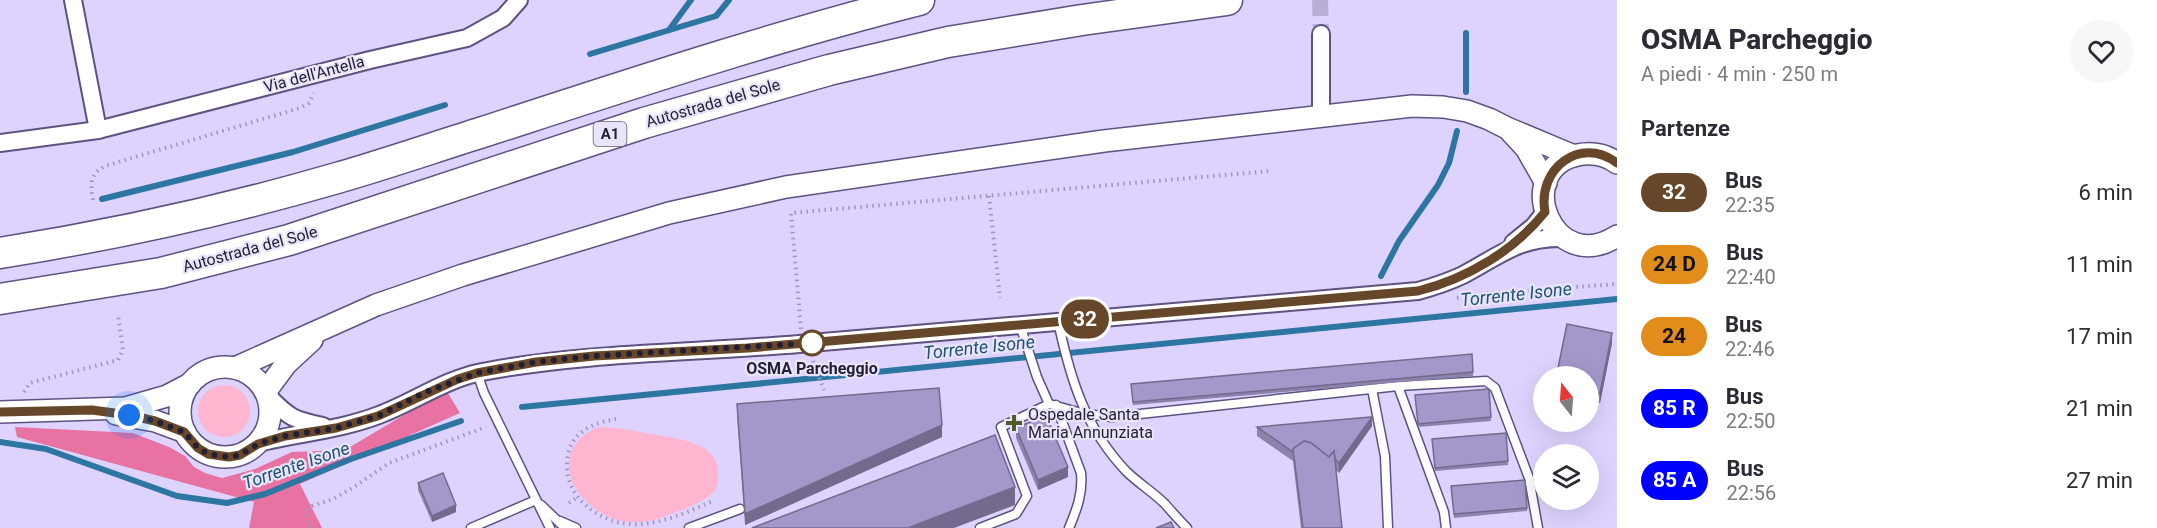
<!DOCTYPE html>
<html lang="it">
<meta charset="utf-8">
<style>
body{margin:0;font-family:Roboto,sans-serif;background:#f7f7f7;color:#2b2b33;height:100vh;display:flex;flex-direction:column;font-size:22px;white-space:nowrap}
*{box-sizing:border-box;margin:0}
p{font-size:20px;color:#7c7c81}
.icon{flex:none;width:33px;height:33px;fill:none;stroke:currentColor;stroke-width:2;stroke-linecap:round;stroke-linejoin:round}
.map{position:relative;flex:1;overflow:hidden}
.panel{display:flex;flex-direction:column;background:#fff;width:540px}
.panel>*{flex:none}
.badge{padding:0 12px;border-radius:20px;font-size:21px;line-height:39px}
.needle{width:39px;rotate:343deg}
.controls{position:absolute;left:1533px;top:366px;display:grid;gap:12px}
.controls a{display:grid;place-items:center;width:66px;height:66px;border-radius:50%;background:#fff;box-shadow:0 6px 24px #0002;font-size:30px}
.you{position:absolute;width:30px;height:30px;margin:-15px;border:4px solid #fff;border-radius:50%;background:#1a73e8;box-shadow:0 0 0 9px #1a73e833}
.map>.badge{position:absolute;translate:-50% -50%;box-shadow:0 0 0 3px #fff}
h2{padding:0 24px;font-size:22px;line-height:54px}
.round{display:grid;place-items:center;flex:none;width:63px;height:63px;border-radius:32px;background:#f7f7f7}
.head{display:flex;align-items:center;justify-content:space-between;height:102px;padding:0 24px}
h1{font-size:28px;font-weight:800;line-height:45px}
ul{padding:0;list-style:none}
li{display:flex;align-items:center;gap:18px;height:72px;padding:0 24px}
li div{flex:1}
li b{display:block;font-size:22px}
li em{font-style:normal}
li .badge{min-width:66px;font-weight:700;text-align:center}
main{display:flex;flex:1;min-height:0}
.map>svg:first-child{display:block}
.green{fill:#feb5cf}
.forest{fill:#e872a2}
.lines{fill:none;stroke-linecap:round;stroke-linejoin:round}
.stream{stroke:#2d76a2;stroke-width:6}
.minor-tunnel{stroke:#b9afd6;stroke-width:16;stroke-dasharray:16 8;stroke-linecap:butt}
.service-casing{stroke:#5f5281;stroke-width:11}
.minor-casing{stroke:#5f5281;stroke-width:20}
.tertiary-casing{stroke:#5f5281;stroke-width:24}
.motorway-casing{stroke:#5f5281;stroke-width:33}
.path{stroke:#9f95b9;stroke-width:4;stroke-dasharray:1.5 4.5;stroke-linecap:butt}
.service{stroke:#fff;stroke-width:8}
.minor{stroke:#fff;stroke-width:16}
.tertiary{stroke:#fff;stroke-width:21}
.motorway{stroke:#fff;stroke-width:30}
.wall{fill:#8d82ae}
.shaded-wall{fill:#736a8d}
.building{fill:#a497ca;stroke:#736a8d;stroke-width:1.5}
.line-casing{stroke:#fff;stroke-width:14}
.line{stroke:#67472a;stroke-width:9}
.walk{stroke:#241e32;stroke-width:6;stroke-dasharray:0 10.8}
.stop-dot{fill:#fff;stroke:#67472a;stroke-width:3}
.poi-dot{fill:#535a29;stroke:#e9e4fa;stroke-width:2}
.labels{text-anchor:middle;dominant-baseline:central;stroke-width:4.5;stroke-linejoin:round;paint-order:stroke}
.shield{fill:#e9e4fa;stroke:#5f596e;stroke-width:1.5}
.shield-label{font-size:15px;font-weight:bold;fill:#241e32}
.street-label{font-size:16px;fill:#241e32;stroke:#e9e4fa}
.stop-label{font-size:16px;font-weight:bold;fill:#241e32;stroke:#e9e4fa}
.poi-label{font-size:16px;fill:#241e32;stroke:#e9e4fa;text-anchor:start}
.water-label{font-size:18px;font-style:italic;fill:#1e5471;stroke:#e9e4fa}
</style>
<main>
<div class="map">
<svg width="1617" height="528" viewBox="0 0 1617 528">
<rect width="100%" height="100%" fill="#ded3ff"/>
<g class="green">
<circle cx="224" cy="411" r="26"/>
<path d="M 596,428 C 615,426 633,431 652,434 C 686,440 731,444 715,491 C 705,501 691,506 679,511 C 663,517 647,524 629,522 C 581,518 540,455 596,428 Z"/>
</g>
<path class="forest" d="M 446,390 L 460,413 L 300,484 L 322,528 L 249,528 L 254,502 L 17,437 L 15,427 L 133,433 L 169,447 L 185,456 L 194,467 L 205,473 L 222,478 L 255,469 L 292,452 L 345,450 Z"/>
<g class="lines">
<g class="stream">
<path d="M 669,30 L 691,0"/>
<path d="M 590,54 L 716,16 L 729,0"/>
<path d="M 1466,92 L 1466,33"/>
<path d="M 102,199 L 293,152 L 445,105"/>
<path d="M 1381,276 L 1399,241 L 1438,185 L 1449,163 L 1457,131"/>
<path d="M 522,407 L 1617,299"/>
<path d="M 0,442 L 46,449 L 177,496 L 227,503 L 265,494 L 351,459 L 461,421"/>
</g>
<path class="minor-tunnel" d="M 1320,0 L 1321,34"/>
<g class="service-casing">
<g id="service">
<path d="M 1058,321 C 1070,378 1085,428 1126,471 C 1138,483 1153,492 1165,504 C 1172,512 1179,520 1187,528"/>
<path d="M 1020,325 L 1037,377 L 1049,404 L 1085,414 L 1112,417 L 1398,386 L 1486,381 L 1495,388 L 1529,478 L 1538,528"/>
<path d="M 477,373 L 484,393 L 550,528"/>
<path d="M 1398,386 L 1444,512 L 1446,528"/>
<path d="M 1372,389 L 1385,456 L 1388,528"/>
<path d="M 1056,405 L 1081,473 C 1083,493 1077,509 1069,528"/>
<path d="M 541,505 L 565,528"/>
<path d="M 560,521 L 576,528"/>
<path d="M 471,528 L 536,500"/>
<path d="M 689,528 L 740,509"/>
<path d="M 980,528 L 1016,514 L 1027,496 L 1001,427 L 1049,404"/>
</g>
</g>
<g class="minor-casing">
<g id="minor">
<path d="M 73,0 L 98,130"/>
<path d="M 1321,34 L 1321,116"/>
<path d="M 0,143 L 98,130 L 370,60 L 467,38 L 503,18 L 519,0"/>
<path d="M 1513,243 L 1534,226 L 1545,212"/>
<path d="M 268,396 C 289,418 294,420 323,426"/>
<path d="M 258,443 C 298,433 340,430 379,415 C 414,402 445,379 482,372 C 587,352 693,353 799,344 C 1006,326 1212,308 1418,291 C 1433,287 1448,282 1463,275 C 1499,256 1519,237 1563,238"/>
</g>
</g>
<g class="tertiary-casing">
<g id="tertiary">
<path d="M 1511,132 L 1526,148 L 1546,183"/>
<path d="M 1617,163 C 1605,154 1592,152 1577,155 C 1511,170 1552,278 1617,236"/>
<circle cx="225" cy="412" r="45"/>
<path d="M 235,368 L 376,305 L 463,275 L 669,213 L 786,187 L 1104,141 L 1412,106 L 1443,107 L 1467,111 L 1489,119 L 1507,128 L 1574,156"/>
<path d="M 266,391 L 286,364 L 312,340"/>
<path d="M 0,412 L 125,408 L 167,396 L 190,384"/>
<path d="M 116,414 L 155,421 L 185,432"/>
</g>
</g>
<g class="motorway-casing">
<g id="motorway">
<path d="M 0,253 C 113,235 227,210 337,178 C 386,164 435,147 483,132 C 628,85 772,37 919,0"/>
<path d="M 0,299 L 161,273 L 289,240 L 644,123 L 829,70 L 948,42 L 1082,20 L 1227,0"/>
</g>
</g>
<g class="path">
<path d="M 989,196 L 1000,298"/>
<path d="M 93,200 C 90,184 90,174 105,166 L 300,108 L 309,103 L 314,93"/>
<path d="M 1457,298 L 1479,294 L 1617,284"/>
<path d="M 801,329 L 791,213 L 1270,171"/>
<path d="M 813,361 L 824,390"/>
<path d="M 24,392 L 30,383 L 118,360 L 123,350 L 118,315"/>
<path d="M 616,419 C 605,421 591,424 582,432 C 572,439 567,452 567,464 C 566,497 598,522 630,524 C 659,526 687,512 713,501"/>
<path d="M 569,503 L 578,497"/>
<path d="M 310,528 L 307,515 L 308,510 L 312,506 L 333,499 L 354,487 L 389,463 L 486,427"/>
</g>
<use href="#service" class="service"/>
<use href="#minor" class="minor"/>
<use href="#tertiary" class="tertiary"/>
<use href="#motorway" class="motorway"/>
</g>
<g class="wall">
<path d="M 1612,343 L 1600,403 L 1588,401 L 1588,376 L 1558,376 L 1558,368 Z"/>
<path d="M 1472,354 L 1473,376 L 1133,405 L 1131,384 Z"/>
<path d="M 1489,389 L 1491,421 L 1418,427 L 1415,395 Z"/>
<path d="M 737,404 L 942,437 L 745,525 L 737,415 Z"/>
<path d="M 1372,426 L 1339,473 L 1336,470 L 1342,528 L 1301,528 L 1293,461 L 1257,436 L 1257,427 Z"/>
<path d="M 1016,428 L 1068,477 L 1038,490 L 1016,438 Z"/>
<path d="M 1506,433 L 1508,465 L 1435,471 L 1432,439 Z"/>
<path d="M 418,483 L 456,512 L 432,522 L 418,490 Z"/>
<path d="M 1451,486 L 1527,508 L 1527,511 L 1454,518 Z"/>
</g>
<g class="shaded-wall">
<path d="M 1612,333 L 1612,343 L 1600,403 L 1600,393 Z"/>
<path d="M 1372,417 L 1372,426 L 1339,473 L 1339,463 Z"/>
<path d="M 942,425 L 942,437 L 745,525 L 745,514 Z"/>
<path d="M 1068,467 L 1068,477 L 1038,490 L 1038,480 Z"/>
<path d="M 1015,487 L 1015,505 L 954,528 L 910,528 L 910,527 Z"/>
<path d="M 456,505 L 456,512 L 432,522 L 432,516 Z"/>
</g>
<g class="building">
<path d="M 1567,324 L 1612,333 L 1600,393 L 1588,392 L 1588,376 L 1562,376 L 1558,368 Z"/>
<path d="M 1472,354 L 1473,372 L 1133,402 L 1131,384 Z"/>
<path d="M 939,388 L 942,425 L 745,514 L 737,404 Z"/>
<path d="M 1489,389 L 1491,417 L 1418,424 L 1415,395 Z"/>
<path d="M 1046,415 L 1068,467 L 1038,480 L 1016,428 Z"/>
<path d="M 1372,417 L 1339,463 L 1335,459 L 1334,451 L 1329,457 L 1311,443 L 1304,441 L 1293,449 L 1293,452 L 1257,427 Z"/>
<path d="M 1506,433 L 1508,461 L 1435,468 L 1432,439 Z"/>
<path d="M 995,435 L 1015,487 L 910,527 L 911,528 L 752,528 Z"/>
<path d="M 1304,441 L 1311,443 L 1329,457 L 1334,451 L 1342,528 L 1303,528 L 1293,449 Z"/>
<path d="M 443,473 L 456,505 L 432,516 L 418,483 Z"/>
<path d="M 1525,480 L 1527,508 L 1454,514 L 1451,486 Z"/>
<path d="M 1171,522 L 1174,528 L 1156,528 Z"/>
</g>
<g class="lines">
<g class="line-casing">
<path id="line" d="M 0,412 L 92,410 L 129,415 L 155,421 L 184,432 L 198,448 L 208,454 L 229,457 L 240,455 L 258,444 L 285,436 L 336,428 L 378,416 L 458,379 L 477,373 L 536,362 L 594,356 L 748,348 L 1418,291 C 1466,279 1514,251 1545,212 C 1537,169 1580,135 1617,163"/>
</g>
<use href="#line" class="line"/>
<path class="walk" d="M 129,415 L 155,421 L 184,432 L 198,448 L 208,454 L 229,457 L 240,455 L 258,444 L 285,436 L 336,428 L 378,416 L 426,392 L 477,373 L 536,362 L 594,356 L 812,343"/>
</g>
<circle class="stop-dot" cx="812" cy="343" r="12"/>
<path class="poi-dot" d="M1011 414h6v6h6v6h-6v6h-6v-6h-6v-6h6z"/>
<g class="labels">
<rect class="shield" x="593.5" y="122" width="33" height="24" rx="4.5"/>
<g class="shield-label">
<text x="610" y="134">A1</text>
</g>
<g class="street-label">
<text transform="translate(314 74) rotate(-15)">Via dell'Antella</text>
<text transform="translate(713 103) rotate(-16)">Autostrada del Sole</text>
<text transform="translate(250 249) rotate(-15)">Autostrada del Sole</text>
</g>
<g class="stop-label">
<text x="812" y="368">OSMA Parcheggio</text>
</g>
<g class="poi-label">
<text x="1028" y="414">Ospedale Santa<tspan x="1028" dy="18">Maria Annunziata</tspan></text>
</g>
<g class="water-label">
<text transform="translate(1516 294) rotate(-6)">Torrente Isone</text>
<text transform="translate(979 347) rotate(-6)">Torrente Isone</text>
<text transform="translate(296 465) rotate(-19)">Torrente Isone</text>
</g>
</g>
</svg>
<div class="controls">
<a><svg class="needle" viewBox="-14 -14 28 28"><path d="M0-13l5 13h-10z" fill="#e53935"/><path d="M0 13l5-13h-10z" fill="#7c7c81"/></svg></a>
<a><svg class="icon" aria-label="layers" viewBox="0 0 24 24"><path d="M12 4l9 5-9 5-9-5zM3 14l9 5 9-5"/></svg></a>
</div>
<div class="you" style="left:129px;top:415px"></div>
<b class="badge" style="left:1085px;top:319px;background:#67472a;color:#fff">32</b>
</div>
<section class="panel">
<div class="head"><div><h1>OSMA Parcheggio</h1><p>A piedi · 4 min · 250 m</p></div><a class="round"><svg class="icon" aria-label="heart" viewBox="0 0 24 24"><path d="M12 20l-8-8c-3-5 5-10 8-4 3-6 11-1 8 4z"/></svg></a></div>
<h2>Partenze</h2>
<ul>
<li><span class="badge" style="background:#67472a;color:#fff">32</span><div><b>Bus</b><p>22:35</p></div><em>6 min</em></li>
<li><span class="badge" style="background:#e28c1b;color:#111">24 D</span><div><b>Bus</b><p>22:40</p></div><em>11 min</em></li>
<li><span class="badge" style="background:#e28c1b;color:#111">24</span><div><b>Bus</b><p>22:46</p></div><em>17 min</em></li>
<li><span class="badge" style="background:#00f;color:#fff">85 R</span><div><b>Bus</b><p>22:50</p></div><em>21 min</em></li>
<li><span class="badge" style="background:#00f;color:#fff">85 A</span><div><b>Bus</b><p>22:56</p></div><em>27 min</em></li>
</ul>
</section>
</main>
